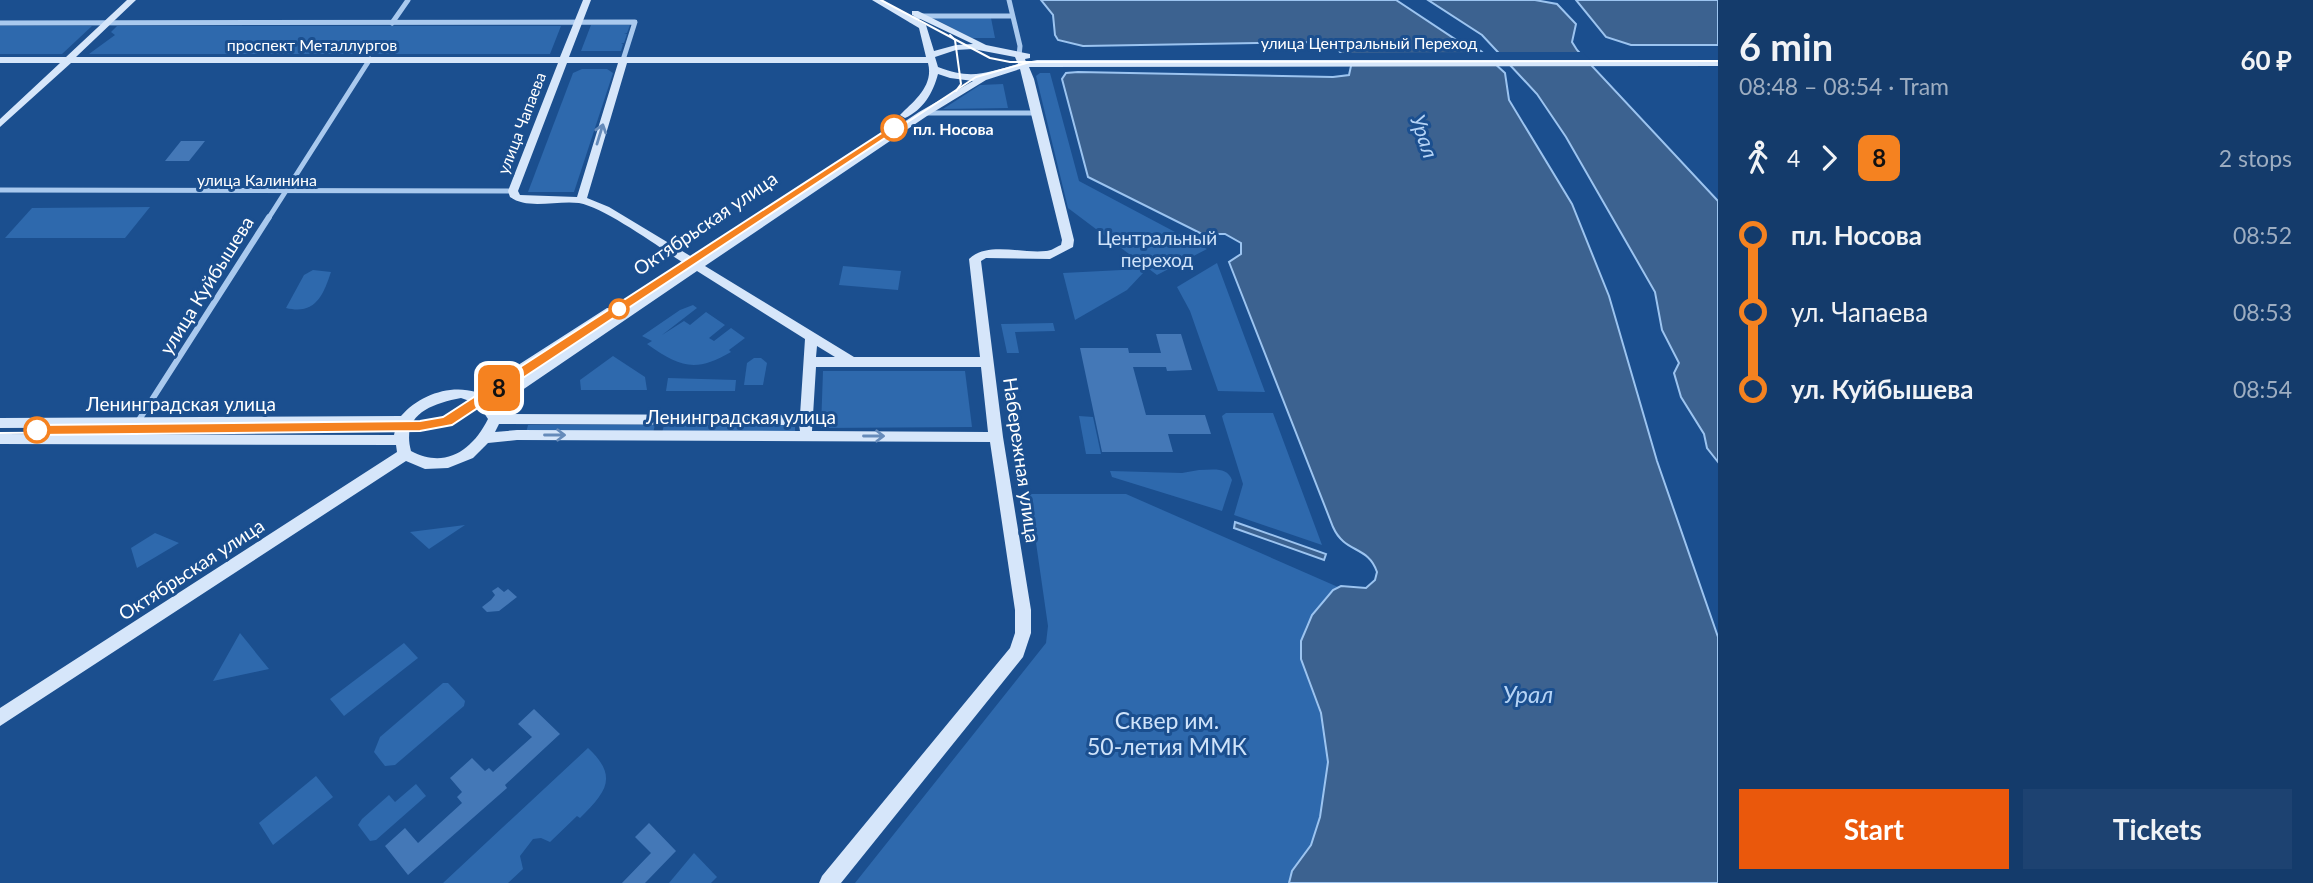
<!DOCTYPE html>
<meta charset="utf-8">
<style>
body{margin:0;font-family:Lato,sans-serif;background:#1d4271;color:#f1f3f6;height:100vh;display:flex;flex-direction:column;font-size:26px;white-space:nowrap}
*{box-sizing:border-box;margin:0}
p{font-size:23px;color:#9dadc1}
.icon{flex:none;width:38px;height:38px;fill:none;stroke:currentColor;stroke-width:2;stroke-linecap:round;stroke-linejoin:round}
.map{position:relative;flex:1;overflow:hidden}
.side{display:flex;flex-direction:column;background:#143b6b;width:595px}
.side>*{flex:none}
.badge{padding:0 14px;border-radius:10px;font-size:24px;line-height:46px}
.map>.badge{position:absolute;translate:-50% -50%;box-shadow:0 0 0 4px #fff}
.legs{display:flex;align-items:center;gap:10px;height:77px;padding:0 21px;font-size:23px}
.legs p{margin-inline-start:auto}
.headline{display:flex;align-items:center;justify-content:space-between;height:119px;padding:0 21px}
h1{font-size:38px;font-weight:700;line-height:52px}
.primary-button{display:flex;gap:14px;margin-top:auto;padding:14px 21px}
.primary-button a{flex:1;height:80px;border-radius:0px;background:#ea580c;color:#fff;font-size:28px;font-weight:700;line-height:80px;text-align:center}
.primary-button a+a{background:#1d4271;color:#f1f3f6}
ul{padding:0 21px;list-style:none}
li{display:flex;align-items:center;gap:24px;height:77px;font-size:26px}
li i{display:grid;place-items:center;width:10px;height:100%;margin:0 9px;background:currentColor}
li i::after{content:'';width:18px;height:18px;margin:-9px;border:5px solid;border-radius:50%;background:#143b6b}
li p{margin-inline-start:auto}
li:first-child i{background:linear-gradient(#0000 50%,currentColor 0)}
li:last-child i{background:linear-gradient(currentColor 50%,#0000 0)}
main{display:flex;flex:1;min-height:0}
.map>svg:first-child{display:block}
.green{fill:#2e69ad}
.water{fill:#3c6290;stroke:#9cc4f0;stroke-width:2}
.pier{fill:#1b4f8f}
.building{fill:#4478b7}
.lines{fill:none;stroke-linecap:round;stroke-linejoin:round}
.street-far1{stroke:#a9c9ee;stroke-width:5}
.street{stroke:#a9c9ee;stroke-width:6}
.secondary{fill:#d6e6fa;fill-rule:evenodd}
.tram{stroke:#fff;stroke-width:2}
.oneway{stroke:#668bba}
.line-1{fill:#f58220;stroke:#fff;stroke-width:2}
.stop-1-dot{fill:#fff;stroke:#f58220;stroke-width:3.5}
.labels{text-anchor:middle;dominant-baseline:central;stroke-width:6;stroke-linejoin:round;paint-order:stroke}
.far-street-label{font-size:16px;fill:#fff;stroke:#1b4f8f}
.far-stop-label{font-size:16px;font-weight:bold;fill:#fff;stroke:#1b4f8f;text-anchor:start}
.street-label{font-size:19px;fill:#fff;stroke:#1b4f8f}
.park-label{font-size:19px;fill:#cfe3fa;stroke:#1b4f8f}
.water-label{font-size:21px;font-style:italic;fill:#b5d3f5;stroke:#1b4f8f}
.near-park-label{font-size:23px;fill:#cfe3fa;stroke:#1b4f8f}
.near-water-label{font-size:24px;font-style:italic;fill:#b5d3f5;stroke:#1b4f8f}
</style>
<main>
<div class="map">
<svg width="1718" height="883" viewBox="0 0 1718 883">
<rect width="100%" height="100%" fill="#1b4f8f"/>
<g class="green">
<path d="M 933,18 L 991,18 L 995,38 L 972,38 Z"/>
<path d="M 591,25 L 630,25 L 627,33 L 624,33 L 627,34 L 624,43 L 621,43 L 623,44 L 621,51 L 581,51 Z"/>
<path d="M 0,26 L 92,26 L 62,54 L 0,54 Z"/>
<path d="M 117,26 L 561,26 L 550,54 L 89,54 L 115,35 L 111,32 Z"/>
<path d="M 582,69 L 607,69 L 613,73 L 574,192 L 528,192 L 573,73 Z"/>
<path d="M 1040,73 L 1050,73 L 1079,181 L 1207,249 L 1157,275 L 1068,208 L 1037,80 L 1036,76 Z"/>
<path d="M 1003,84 L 1008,108 L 943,109 L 980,85 Z"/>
<path d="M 150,207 L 125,238 L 5,238 L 32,208 Z"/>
<path d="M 1217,263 L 1265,392 L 1218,391 L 1190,311 L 1177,287 Z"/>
<path d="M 843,266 L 901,271 L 898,290 L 839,285 Z"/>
<path d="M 1141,269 L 1144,272 L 1127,290 L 1075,320 L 1063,273 Z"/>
<path d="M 313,270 L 331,272 C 323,296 315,315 286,308 L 304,275 Z"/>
<path d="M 693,305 L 697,308 L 662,335 L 684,321 L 690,325 L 706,312 L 725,325 L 709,338 L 714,341 L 731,328 L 745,338 L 729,350 L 731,352 C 695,373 680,367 647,344 L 652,341 L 642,336 L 680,310 Z"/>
<path d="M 1053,323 L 1055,331 L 1015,332 L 1019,353 L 1007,353 L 1001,324 Z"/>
<path d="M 613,356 L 645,377 L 647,390 L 581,390 L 580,380 Z"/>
<path d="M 754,358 L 761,358 L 767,363 L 763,385 L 744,385 L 747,363 Z"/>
<path d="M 823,371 L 965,371 L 972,427 L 821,428 Z"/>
<path d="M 668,378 L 736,380 L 735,391 L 666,391 Z"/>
<path d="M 1226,413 L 1273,413 L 1322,545 L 1234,515 L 1243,484 L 1223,420 L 1222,416 Z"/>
<path d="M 1079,416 L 1093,417 L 1101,454 L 1086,454 Z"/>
<path d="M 795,424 L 795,433 L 662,433 L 664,425 Z"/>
<path d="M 528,425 L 655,425 L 653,433 L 526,433 Z"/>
<path d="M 1199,470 C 1212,470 1227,466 1232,480 L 1222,511 L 1112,477 L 1110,471 L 1182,473 Z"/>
<path d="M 1029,494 L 1126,494 L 1338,587 C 1331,592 1325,599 1319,606 C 1280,651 1318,687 1326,736 C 1331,770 1325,815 1311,846 C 1306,857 1297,867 1290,877 L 1289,883 L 855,883 L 1046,643 L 1048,626 Z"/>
<path d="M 465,525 L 429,549 L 410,532 Z"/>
<path d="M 155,533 L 179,543 L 137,568 L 131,548 Z"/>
<path d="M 240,633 L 269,669 L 213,681 Z"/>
<path d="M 404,643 L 418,658 L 344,716 L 330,699 Z"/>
<path d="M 443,683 L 448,683 L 465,701 L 464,706 L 395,765 L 385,766 L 374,752 L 380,737 Z"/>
<path d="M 588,748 C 619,777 606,792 580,818 L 577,816 L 550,842 L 541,838 L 533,839 L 520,856 L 523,869 L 508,883 L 443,883 Z"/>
<path d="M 316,776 L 333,797 L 273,845 L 259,823 Z"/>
<path d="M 416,784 L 426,796 L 376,840 L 370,841 L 358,825 L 362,819 L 389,795 L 395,802 Z"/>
<path d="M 694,853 L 717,877 L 711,883 L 669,883 Z"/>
</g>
<g class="water">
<path d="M 1041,0 L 1396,0 L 1455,39 L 1481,51 L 1505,73 L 1509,100 L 1572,204 L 1609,296 L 1657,461 L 1718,637 L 1718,883 L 1289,883 L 1292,871 L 1311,845 L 1320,817 L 1328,762 L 1321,713 L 1301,659 L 1301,641 L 1312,615 L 1333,590 L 1341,586 L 1366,588 L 1375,580 L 1377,572 C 1368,545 1345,554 1333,527 L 1229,262 L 1241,254 L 1241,243 L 1225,234 L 1202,234 L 1088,177 L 1062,79 L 1066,73 L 1078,72 L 1333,77 L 1349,75 L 1351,66 L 1335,46 L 1321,42 L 1083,46 L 1058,40 L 1055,35 L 1053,15 Z"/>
<path d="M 1428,0 L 1535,0 L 1557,4 L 1576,24 L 1572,42 L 1577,50 L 1718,201 L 1718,462 L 1707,448 L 1704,434 L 1681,397 L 1674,373 L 1679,363 L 1662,330 L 1655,292 L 1566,137 L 1537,94 L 1482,35 Z"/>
<path d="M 1576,0 L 1718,0 L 1718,45 L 1631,45 L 1606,37 Z"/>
<path d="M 1235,522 L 1326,554 L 1324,560 L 1234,528 Z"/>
</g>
<g class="pier">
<path d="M 1488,52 L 1503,65 L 1347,66 L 1337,53 Z"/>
<path d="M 1493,52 L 1583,52 L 1595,65 L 1505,65 Z"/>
</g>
<g class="building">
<path d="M 181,141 L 205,141 L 189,161 L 165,161 Z"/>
<path d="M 1156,334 L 1181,334 L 1192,370 L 1167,371 L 1166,367 L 1133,367 L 1146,415 L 1205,415 L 1211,434 L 1168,434 L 1173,452 L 1102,452 L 1080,348 L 1128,348 L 1129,353 L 1161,353 Z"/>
<path d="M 498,587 L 504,592 L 508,589 L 517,597 L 499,611 L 487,612 L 482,607 L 491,600 L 495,595 L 492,591 Z"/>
<path d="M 534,709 L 560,734 L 505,785 L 507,788 L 408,875 L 385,846 L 405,828 L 418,843 L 462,803 L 457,797 L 462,792 L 450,778 L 472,758 L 485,771 L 489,768 L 493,772 L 532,737 L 518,724 Z"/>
<path d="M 649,823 L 676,851 L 645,883 L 622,883 L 651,853 L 635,837 Z"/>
</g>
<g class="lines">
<g class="street-far1">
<path d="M 1009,0 L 1020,46 L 1019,56"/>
<path d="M 911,20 L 920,16 L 1012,16"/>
<path d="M 0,23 L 635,22 L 623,60"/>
<path d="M 392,23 L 408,0"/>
<path d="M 925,113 L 1037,113"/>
<path d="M 0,190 L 513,191"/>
<path d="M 268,219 L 370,59"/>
</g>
<path class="street" d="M 117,439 L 137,423 L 269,217"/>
<path class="secondary" d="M 127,0 L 136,0 L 76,57 L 560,57 L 583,0 L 591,0 L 569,57 L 926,57 L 919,28 L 872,0 L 882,0 L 926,25 L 934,51 L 956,45 L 973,44 L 912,15 L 912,11 L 918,11 L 986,45 L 1030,54 L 1030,58 L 1025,59 L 1026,62 L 1037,60 L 1718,60 L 1718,66 L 1029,67 L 1034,79 L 1074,240 L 1073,247 L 1050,259 L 986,258 L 981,261 L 1003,437 L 1031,610 L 1031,633 L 1023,657 L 841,883 L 819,883 L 822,876 L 1010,648 L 1015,633 L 1015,610 L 990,442 L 517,440 L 488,443 L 473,458 L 448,468 L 425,469 L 406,461 L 0,726 L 0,708 L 397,452 L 396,445 L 0,444 L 0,434 L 394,435 L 396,426 L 0,428 L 0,418 L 401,416 C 419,395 450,384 476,392 L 607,308 L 615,308 L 617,311 L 615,314 L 489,399 L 688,266 C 663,250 606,208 579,203 C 557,200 528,210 510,197 L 508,191 L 558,63 L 71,63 L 0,127 L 0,119 L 60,63 L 0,63 L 0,57 L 66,57 ZM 973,49 L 1015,57 L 1018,64 C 986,73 971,80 938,67 L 935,57 L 956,50 ZM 567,63 L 618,63 L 577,197 L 520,195 L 518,191 ZM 627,63 L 928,63 C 934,86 914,101 900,115 L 905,118 C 923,110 933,93 938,74 L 950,78 L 973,81 L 919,112 L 697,260 L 609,207 L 587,198 ZM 1020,69 L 1062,240 L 1061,245 C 1056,247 1051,251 1046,251 C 1022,254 987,241 969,259 L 980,357 L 854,357 L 705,266 L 927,116 L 986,80 ZM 697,271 L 805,339 L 800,415 L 500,414 L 496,408 ZM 817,346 L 835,357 L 816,357 ZM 816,367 L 981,367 L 988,432 L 812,431 ZM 461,398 L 478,404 L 488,419 C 472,451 445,469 411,451 C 401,414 431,404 461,398 ZM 499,424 L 799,425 L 800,431 L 517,430 L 495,432 Z"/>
<g class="tram">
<path d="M 881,0 L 990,58 L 1010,62 L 1718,61"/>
<path d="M 950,35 L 955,40 L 961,84 L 956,91"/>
<path d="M 0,433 L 419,430 L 449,424 L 976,77 L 1030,62"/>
</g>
</g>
<defs><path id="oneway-shaft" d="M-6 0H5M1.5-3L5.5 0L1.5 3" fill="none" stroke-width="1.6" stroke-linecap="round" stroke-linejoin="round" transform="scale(1.75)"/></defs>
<g class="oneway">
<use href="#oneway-shaft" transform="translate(600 134) rotate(-73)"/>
<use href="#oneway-shaft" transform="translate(555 435)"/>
<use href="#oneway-shaft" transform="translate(874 436)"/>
</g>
<path class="line-1" d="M 894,125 L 898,128 L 897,130 L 452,425 L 420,431 L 37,435 L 30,430 L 37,425 L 420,421 L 443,417 Z"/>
<g class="stop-1-dot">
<circle cx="894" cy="128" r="12"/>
<circle cx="619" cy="309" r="9"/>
<circle cx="37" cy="430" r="12"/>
</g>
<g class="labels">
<g class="far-street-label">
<text x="1369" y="42">улица Центральный Переход</text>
<text x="312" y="44">проспект Металлургов</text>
<text transform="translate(521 123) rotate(-69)">улица Чапаева</text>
<text x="257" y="179">улица Калинина</text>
</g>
<g class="far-stop-label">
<text x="913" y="128">пл. Носова</text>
</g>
<g class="street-label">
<text transform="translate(705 223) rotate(-34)">Октябрьская улица</text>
<text transform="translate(206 285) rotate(-58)">улица Куйбышева</text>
<text x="181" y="403">Ленинградская улица</text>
<text x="741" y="416">Ленинградская улица</text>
<text transform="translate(1022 460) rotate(82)">Набережная улица</text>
<text transform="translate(191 569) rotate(-33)">Октябрьская улица</text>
</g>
<g class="park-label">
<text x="1157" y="237">Центральный<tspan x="1157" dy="22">переход</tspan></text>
</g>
<g class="water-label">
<text transform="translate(1425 136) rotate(71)">Урал</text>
</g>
<g class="near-park-label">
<text x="1167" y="720">Сквер им.<tspan x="1167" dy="26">50-летия ММК</tspan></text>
</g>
<g class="near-water-label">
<text x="1528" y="693">Урал</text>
</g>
</g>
</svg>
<b class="badge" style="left:499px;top:388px;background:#f58220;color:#111">8</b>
</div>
<section class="side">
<div class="headline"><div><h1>6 min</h1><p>08:48 – 08:54 · Tram</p></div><b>60 ₽</b></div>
<div class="legs"><svg class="icon" aria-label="walk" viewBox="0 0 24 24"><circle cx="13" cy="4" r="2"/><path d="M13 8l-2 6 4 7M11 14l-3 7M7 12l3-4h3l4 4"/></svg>4<svg class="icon" aria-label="forward" viewBox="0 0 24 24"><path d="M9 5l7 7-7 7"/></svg><b class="badge" style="background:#f58220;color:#111">8</b><p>2 stops</p></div>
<ul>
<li><i style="color:#f58220"></i><b>пл. Носова</b><p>08:52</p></li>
<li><i style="color:#f58220"></i><span>ул. Чапаева</span><p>08:53</p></li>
<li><i style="color:#f58220"></i><b>ул. Куйбышева</b><p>08:54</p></li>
</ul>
<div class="primary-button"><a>Start</a><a>Tickets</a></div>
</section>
</main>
